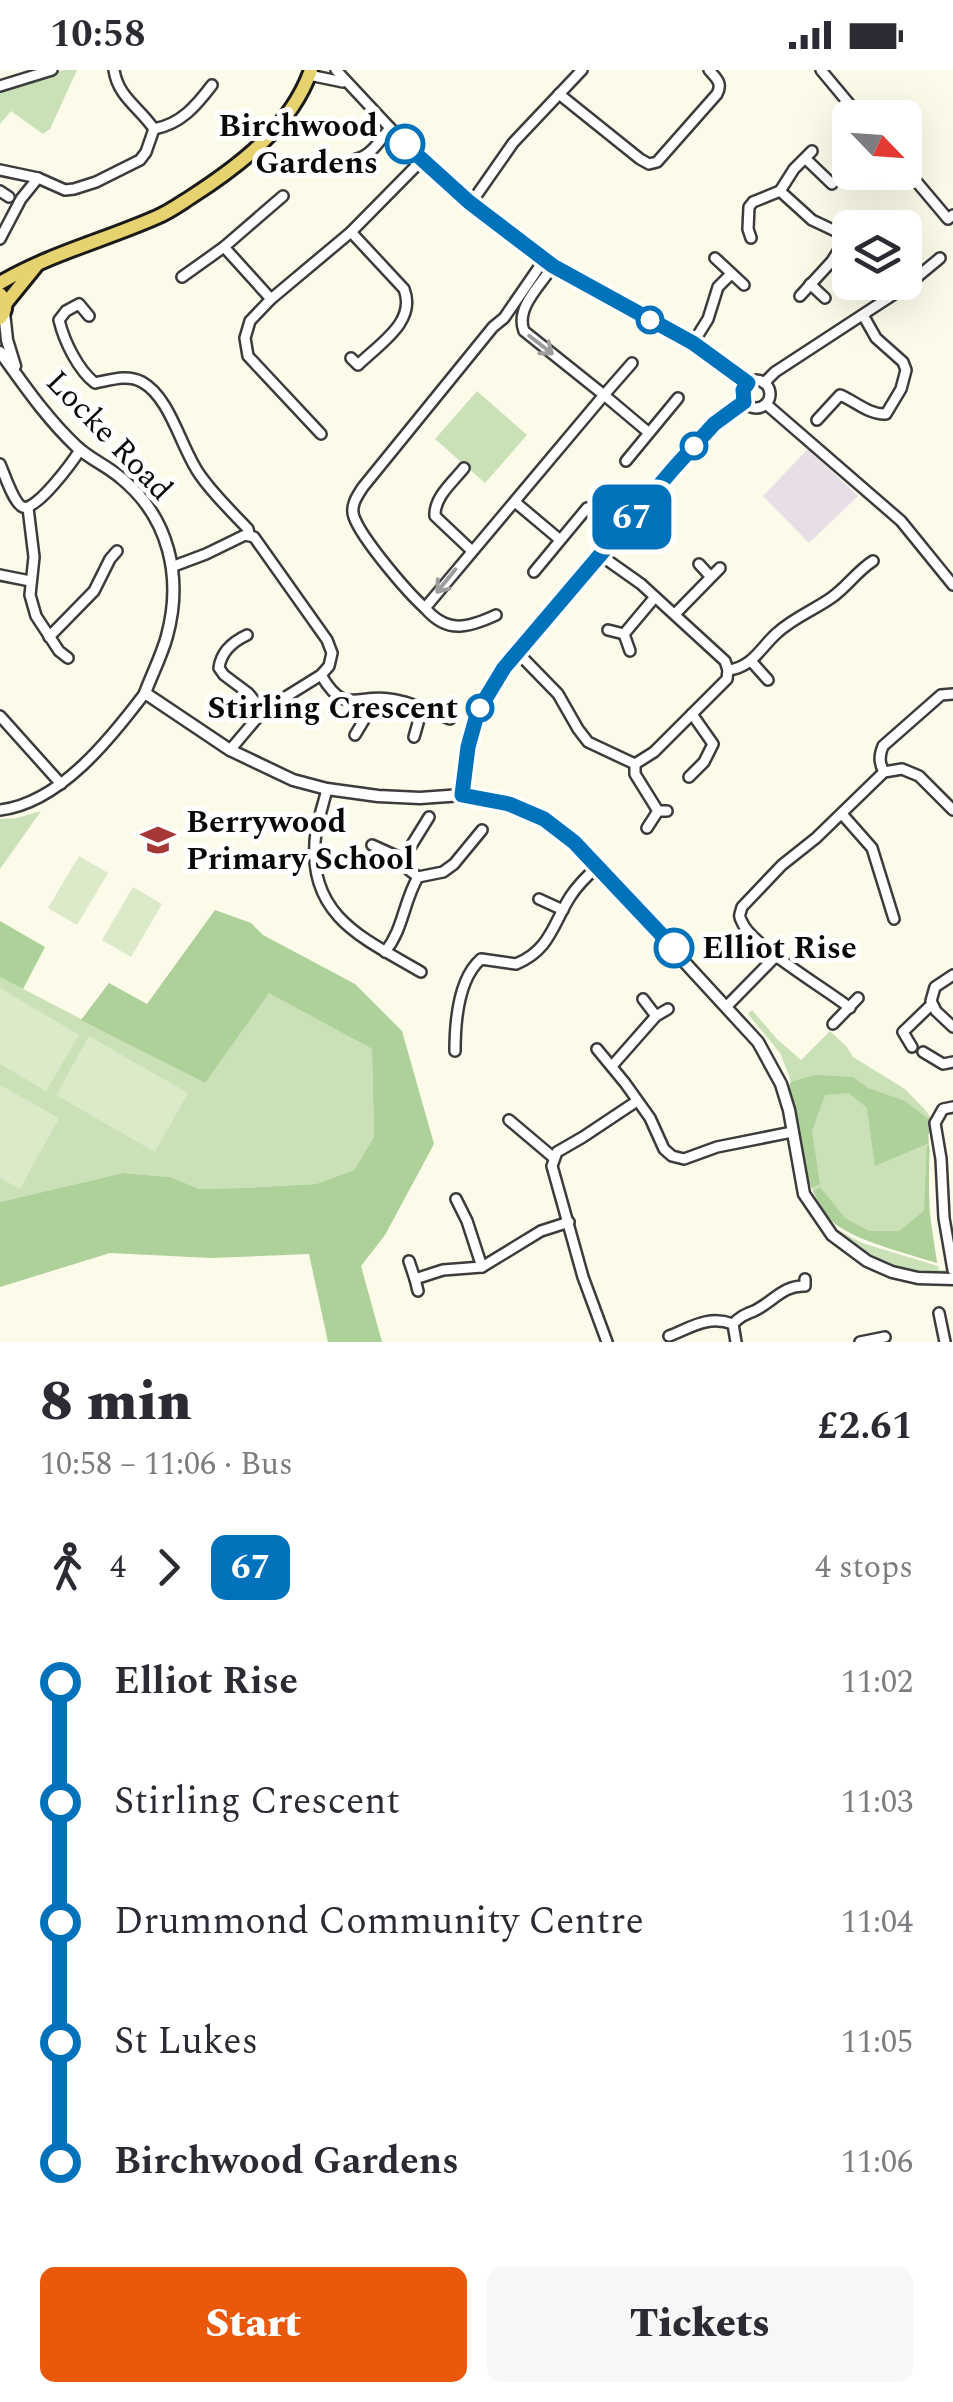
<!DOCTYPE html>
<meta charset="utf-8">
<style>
body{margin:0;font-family:Spectral,serif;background:#f7f7f7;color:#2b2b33;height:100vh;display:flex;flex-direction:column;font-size:38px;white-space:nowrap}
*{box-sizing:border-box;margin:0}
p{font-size:32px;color:#7c7c81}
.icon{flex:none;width:55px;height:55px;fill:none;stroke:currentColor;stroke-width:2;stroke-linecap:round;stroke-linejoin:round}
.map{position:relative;height:1272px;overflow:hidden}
.panel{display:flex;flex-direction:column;background:#fff;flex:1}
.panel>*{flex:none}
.badge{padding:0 20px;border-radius:15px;font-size:35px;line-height:65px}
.needle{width:65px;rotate:115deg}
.fabs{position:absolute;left:832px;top:30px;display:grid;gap:20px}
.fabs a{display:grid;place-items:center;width:90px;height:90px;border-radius:15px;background:#fff;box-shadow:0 10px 40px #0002;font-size:50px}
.map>.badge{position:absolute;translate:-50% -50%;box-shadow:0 0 0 5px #fff}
.legs{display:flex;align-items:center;gap:15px;height:110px;padding:0 40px;font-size:32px}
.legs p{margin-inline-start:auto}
.overview{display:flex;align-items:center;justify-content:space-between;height:170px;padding:0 40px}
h1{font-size:55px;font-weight:800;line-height:75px}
.cta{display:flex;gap:20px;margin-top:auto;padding:20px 40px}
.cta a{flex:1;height:115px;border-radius:15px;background:#ea580c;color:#fff;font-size:40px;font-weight:800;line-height:115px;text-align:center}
.cta a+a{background:#f7f7f7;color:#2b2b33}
ul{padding:0 40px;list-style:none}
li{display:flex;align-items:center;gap:35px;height:120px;font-size:38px}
li i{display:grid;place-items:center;width:15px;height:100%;margin:0 12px;background:currentColor}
li i::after{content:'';width:25px;height:25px;margin:-12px;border:8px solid;border-radius:50%;background:#fff}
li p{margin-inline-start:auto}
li:first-child i{background:linear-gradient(#0000 50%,currentColor 0)}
li:last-child i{background:linear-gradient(currentColor 50%,#0000 0)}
.status{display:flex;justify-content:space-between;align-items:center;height:70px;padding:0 50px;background:#fff;direction:ltr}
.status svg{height:28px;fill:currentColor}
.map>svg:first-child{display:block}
.industrial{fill:#e7dee8}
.green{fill:#cae1b8}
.forest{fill:#aed099}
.pitch{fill:#dbeac8}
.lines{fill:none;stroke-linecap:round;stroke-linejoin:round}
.minor-casing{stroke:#3c3c3c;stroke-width:14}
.tertiary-casing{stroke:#3c3c3c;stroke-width:15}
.primary-casing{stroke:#1a1a1a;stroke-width:18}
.minor{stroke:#fff;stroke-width:9}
.tertiary{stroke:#fff;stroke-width:10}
.primary{stroke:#e6d26f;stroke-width:12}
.oneway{stroke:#9d9d9d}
.line-1-casing{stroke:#fff;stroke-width:22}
.line-1{stroke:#0072bc;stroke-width:15}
.stop-1-dot{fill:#fff;stroke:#0072bc;stroke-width:5}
.labels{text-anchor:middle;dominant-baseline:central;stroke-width:10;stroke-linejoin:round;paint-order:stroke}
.stop-label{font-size:32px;font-weight:bold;fill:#090909;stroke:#fff;text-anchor:end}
.street-label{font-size:32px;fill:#090909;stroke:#fff}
.poi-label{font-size:32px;font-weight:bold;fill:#090909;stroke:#fff;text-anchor:start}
</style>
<div class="status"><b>10:58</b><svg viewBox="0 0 49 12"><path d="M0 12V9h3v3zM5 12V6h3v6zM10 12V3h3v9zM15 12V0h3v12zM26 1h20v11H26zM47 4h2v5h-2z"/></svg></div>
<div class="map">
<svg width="953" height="1272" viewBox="0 0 953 1272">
<rect width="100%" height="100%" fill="#fcfae9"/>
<path class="industrial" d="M 808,379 L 858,426 L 809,473 L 763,426 Z"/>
<g class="green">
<path d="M 63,0 L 77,0 L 50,59 L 43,64 L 11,41 L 0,54 L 0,18 L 39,9 Z"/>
<path d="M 477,321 L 527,365 L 485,413 L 435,369 Z"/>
<path d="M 41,741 L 0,799 L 0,749 L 17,748 Z"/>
<path d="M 0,907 L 205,1013 L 268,922 L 372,979 L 374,1067 L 354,1100 L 316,1114 L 241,1118 L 200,1119 L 170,1107 L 123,1103 L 0,1132 Z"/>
<path d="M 752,940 L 777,969 L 801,990 L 830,961 L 847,977 L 853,987 L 905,1019 L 927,1042 L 934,1053 L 927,1065 L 930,1080 L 928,1108 L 931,1156 L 937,1193 L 862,1168 L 835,1154 L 827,1146 L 807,1110 L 803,1096 L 797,1046 L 789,1005 L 780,983 L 748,944 Z"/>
<path d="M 831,1156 L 862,1173 L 938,1196 L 939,1200 L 947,1200 L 948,1202 C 906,1214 858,1185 831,1156 Z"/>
</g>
<g class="forest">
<path d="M 215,840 L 251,853 L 263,865 L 355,914 L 402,961 L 434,1074 L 385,1165 L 361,1196 L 382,1272 L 328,1272 L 309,1184 L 211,1188 L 110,1183 L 0,1217 L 0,1132 L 123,1103 L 170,1107 L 200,1119 L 241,1118 L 316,1114 L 354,1100 L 374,1067 L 372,979 L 269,923 L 205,1013 L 81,950 L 109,913 L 147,934 Z"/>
<path d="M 0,851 L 45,877 L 23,919 L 0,907 Z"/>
<path d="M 816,1005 L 853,1007 L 868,1018 L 905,1031 L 934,1053 L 928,1065 L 929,1073 L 875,1096 L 867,1038 L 849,1023 L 825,1025 L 812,1061 L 820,1114 L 812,1118 C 795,1088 798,1048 789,1015 L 793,1011 Z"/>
<path d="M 929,1075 L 929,1139 L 937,1193 C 910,1184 849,1170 830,1149 C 823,1141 818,1131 813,1121 L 820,1117 L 845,1148 L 869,1161 L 899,1161 L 924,1141 L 927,1076 Z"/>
</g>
<g class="pitch">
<path d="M 79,786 L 108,803 L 77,855 L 48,838 Z"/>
<path d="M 133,817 L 162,834 L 131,887 L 102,870 Z"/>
<path d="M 0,918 L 79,965 L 46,1021 L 0,994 Z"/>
<path d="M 89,966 L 188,1023 L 155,1082 L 56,1025 Z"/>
<path d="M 0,1015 L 59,1048 L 20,1119 L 0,1108 Z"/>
</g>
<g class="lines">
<g class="minor-casing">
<g id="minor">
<path d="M 114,0 C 118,27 139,37 154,59 C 181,54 196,36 212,15"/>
<path d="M 336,0 L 421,91 L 469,132 L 553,196 L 693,273 L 748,313"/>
<path d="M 821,0 L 861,48"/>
<path d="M 309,5 L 343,12"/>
<path d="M 0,16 L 52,0"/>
<path d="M 559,24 L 640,89 L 649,94 L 657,92 L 717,24 C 723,13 716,8 709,0"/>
<path d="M 806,89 L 832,114"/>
<path d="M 355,98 L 356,89 C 371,86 380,70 390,58"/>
<path d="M 905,98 L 948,149 L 953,145"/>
<path d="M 0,100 L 38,108 L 65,120 L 74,119 L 96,112 L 140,90 L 146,82 L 154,59"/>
<path d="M 0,121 L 9,127"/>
<path d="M 780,121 L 812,150 L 850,168"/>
<path d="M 469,132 L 476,126 L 513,73 L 582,0"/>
<path d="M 751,168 L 748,159 L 749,137 L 753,132 L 780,121 L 794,99 L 812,81"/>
<path d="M 0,169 L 21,129 L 38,108"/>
<path d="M 224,177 L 271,229"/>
<path d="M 715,188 L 744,215"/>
<path d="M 544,190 L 504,248 L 493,257 L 363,417 C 357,426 350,436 354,447 C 362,469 407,522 425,538 L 604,325 L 524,261 C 515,238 540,216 553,196"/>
<path d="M 182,207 L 224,177 L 283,126"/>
<path d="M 810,214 L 825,228"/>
<path d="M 800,226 L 832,191 L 847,167"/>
<path d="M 89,246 L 79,234 L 66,241 L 59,250 C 64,271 78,300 95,313 C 111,310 127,304 142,312 C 171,328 181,379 200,405 C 214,425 231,441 248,459 L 249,464"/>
<path d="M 693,273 L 708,249 L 718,217 L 731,204"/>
<path d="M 351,288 L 358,295 C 379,274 417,252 404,219 L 351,162"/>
<path d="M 632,293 L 604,325 L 648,362"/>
<circle cx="756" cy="324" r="14"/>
<path d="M 764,313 L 775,302 L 905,217 L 940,188"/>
<path d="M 766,334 L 901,451 L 953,515"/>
<path d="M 817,350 L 840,325 C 855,331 869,345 886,344 L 901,319 L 906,300 L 903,292 L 876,268 L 863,245"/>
<path d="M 321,364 L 248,286 L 245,268 L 250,251 L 271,229 L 351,162 L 421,91"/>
<path d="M 626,391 L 678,328"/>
<path d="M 0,394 C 4,403 14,434 23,437 C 36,442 73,391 80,380"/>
<path d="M 464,398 C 453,412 434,427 435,446 L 472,481"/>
<path d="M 515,432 L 559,469"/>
<path d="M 28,438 L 34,487 L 30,525 L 36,546 L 59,581 L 68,588"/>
<path d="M 699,494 L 710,506"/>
<path d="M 174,496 L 206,484 L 245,465 L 254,467 L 327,570 L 332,583 L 329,596 L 321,605 L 263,641 L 230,680"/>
<path d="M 534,502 L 587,438"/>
<path d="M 0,505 L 30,511"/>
<path d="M 425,538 C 447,564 468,558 496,545"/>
<path d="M 675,544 L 720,498"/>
<path d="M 608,560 L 624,564"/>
<path d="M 247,565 C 232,572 221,582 219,598 L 224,605 L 248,623 L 263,641"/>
<path d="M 49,567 L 94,521 L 110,489 L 117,481"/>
<path d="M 630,581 L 624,564 L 655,527"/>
<path d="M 518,583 L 558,624 L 578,659 L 588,672 L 635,694 L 654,682 L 727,609 L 728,600 L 725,591 L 641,514 L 600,485"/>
<path d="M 751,591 L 768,610"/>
<path d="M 728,600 C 752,598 761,577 777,563 C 793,548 814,540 831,528 C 847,517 857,501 873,491"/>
<path d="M 321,605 C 345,646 356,624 389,629 C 409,631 431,642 450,649"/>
<path d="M 0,646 L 61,714"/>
<path d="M 355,665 L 376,630"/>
<path d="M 414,667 L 422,639"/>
<path d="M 635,694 L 635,704 L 658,741 L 667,741"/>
<path d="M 884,702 C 879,693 879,686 883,676 L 941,625 L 953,624"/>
<path d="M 689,707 L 704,692 L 713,674 L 692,644"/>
<path d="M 327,719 C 323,736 316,755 315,772 C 309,848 367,870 421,902"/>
<path d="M 462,725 L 468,677 L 478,641 L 504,598 L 674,397 L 714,354 L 744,332"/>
<path d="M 0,740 C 60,733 111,668 145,623"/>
<path d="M 842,744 L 872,778 L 894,849"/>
<path d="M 647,758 L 658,741"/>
<path d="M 372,775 L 403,789 L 409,800 L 418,807"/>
<path d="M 403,789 L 429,747"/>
<path d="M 539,829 L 563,840"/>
<path d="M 385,882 C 404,858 403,833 418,807 L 443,802 L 454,794 L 482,760"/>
<path d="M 953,905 L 935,917 L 931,931 L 936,941 L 953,957"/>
<path d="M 643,929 L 656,946"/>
<path d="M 727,936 L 776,886"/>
<path d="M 850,938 C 826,919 751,875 742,852 C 738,845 740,845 742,837 L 782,795 L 816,768 L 884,702 L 902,699 L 919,706 L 953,740"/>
<path d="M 833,954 L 858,928"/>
<path d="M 912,977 L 903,962 L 932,934"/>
<path d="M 597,979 L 625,1013 L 650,1048 L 664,1079 L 672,1086 L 684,1089 L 717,1077 L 792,1062"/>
<path d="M 455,981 C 455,952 458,909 481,889 L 516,894 C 550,880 553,854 570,827 C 577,816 587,806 597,797"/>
<path d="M 923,982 L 943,994 L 953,992"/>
<path d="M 612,996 L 656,946 L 668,939"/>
<path d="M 953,1037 L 943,1039 L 935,1053 L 941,1089 L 944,1148 L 953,1200"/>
<path d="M 509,1050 L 554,1088"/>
<path d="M 456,1129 L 467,1151 L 482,1197"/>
<path d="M 409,1191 L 415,1209"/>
<path d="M 418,1221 L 415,1209 L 443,1200 L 482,1197 L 541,1161 L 569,1152"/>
<path d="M 939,1243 L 945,1272"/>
<path d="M 669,1266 C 692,1257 708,1245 733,1254"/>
<path d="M 607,1272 L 583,1207 L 552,1096 L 557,1082 L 583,1067 L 637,1031"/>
<path d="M 736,1272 L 733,1254 C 741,1246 744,1245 754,1241 C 773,1232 783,1215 805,1216 L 805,1209"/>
<path d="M 860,1272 L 885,1267"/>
</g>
</g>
<g class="tertiary-casing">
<g id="tertiary">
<path d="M 4,242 L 7,270 L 15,296"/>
<path d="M 0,282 C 24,315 47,349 77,377 C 90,389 107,396 121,408 C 169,447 183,507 167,566 C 162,585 152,604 145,623 L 230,680 L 293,710 L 327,719 L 378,726 L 420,728 L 462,725 L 509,734 L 543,749 L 574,772 L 758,972 L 781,1014 L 789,1040 L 804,1124 L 832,1165 L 867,1191 L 892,1202 L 918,1208 L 953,1209"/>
</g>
</g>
<g class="primary-casing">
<g id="primary">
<path d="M 0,213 C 49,184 105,170 157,147 C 169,142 180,134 191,127 C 239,96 291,57 311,0"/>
<path d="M 0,224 C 7,231 7,240 0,248"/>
<path d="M 6,233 L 36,196"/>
</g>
</g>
<use href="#minor" class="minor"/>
<use href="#tertiary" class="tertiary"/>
<use href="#primary" class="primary"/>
</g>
<defs><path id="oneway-shaft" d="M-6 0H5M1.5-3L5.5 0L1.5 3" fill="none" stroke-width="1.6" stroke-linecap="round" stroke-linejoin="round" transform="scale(2.5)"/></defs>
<g class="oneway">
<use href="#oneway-shaft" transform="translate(541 275) rotate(38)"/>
<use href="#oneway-shaft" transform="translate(446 511) rotate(129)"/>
</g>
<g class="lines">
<g class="line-1-casing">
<path id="line-1" d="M 405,74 L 469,132 L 553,196 L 693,273 L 748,313 L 743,320 L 744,332 L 714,354 L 674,398 L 504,598 L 478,641 L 468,677 L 462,725 L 509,734 L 544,749 L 574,772 L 674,878"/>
</g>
<use href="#line-1" class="line-1"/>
</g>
<defs>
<g id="school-bare" transform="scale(2.7)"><path d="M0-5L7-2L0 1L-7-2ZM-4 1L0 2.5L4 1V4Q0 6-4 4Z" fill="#a63835" stroke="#fff" stroke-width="2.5" paint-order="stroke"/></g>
</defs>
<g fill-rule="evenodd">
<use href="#school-bare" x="158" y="770"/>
</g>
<g class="stop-1-dot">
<circle cx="405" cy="74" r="18"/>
<circle cx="650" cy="250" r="12"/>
<circle cx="694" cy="376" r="12"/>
<circle cx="480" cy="638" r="12"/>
<circle cx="674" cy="878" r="18"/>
</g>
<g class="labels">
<g class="stop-label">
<text x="378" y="56">Birchwood<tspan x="378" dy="37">Gardens</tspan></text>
<text x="458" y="638">Stirling Crescent</text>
<text x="702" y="878" text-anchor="start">Elliot Rise</text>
</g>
<g class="street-label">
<text transform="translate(109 366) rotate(46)">Locke Road</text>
</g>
<g class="poi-label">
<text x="186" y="752">Berrywood<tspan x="186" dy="37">Primary School</tspan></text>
</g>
</g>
</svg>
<div class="fabs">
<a><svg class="needle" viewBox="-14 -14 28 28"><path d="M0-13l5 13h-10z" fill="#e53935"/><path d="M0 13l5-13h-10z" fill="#7c7c81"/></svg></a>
<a><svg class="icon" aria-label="layers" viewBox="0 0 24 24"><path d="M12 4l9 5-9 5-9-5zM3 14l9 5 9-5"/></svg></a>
</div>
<b class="badge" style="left:632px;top:447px;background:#0072bc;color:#fff">67</b>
</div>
<section class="panel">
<div class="overview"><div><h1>8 min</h1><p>10:58 – 11:06 · Bus</p></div><b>£2.61</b></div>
<div class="legs"><svg class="icon" aria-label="walk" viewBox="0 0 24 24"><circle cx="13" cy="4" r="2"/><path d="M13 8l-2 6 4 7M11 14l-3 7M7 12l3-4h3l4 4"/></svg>4<svg class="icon" aria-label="forward" viewBox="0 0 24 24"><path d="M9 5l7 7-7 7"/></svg><b class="badge" style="background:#0072bc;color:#fff">67</b><p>4 stops</p></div>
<ul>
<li><i style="color:#0072bc"></i><b>Elliot Rise</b><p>11:02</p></li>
<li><i style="color:#0072bc"></i><span>Stirling Crescent</span><p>11:03</p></li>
<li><i style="color:#0072bc"></i><span>Drummond Community Centre</span><p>11:04</p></li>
<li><i style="color:#0072bc"></i><span>St Lukes</span><p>11:05</p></li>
<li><i style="color:#0072bc"></i><b>Birchwood Gardens</b><p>11:06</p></li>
</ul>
<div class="cta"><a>Start</a><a>Tickets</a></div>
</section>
